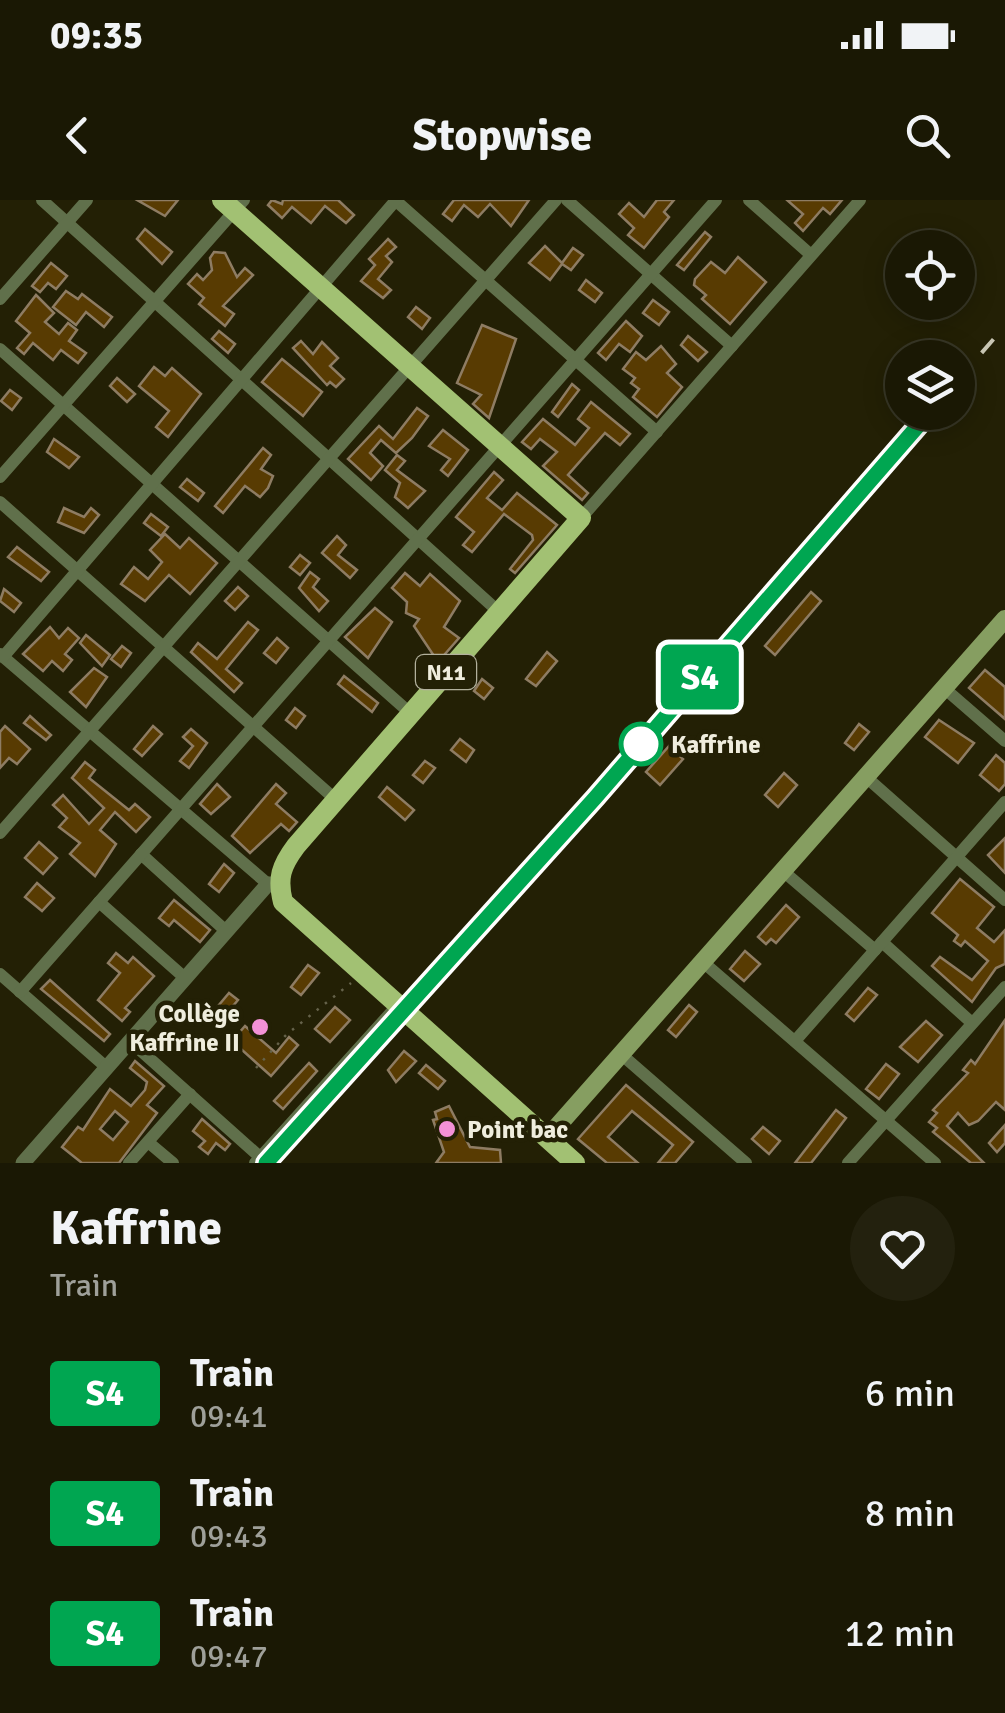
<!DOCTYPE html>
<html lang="fr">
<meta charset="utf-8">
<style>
body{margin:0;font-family:Signika,sans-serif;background:#23210e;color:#f1f3f6;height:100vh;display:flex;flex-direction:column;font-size:38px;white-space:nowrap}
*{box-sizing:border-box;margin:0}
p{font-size:32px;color:#9fa09a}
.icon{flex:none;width:55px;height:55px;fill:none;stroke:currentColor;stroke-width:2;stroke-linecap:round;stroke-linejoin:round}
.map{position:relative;height:963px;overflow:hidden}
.panel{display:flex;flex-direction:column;background:#1a1804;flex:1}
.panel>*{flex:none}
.badge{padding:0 20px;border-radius:8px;font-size:35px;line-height:65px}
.fabs{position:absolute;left:885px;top:30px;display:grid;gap:20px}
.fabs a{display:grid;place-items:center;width:90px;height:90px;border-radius:50%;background:#1a1804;box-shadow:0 5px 25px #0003,0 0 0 2px #383726;font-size:50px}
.map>.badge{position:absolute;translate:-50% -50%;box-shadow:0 0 0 5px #fff}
.round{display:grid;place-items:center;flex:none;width:105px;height:105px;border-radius:52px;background:#23210e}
.summary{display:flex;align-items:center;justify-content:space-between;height:170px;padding:0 50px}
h1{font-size:48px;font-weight:700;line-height:75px}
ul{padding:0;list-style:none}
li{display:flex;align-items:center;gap:30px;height:120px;padding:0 50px}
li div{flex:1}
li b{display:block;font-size:38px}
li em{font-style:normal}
li .badge{min-width:110px;font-weight:700;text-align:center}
.status{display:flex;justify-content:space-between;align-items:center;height:70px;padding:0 50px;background:#1a1804;direction:ltr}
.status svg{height:28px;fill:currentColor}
header{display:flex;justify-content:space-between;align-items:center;height:130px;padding:0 50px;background:#1a1804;font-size:45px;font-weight:700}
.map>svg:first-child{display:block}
.building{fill:#583b02;stroke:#8e7c63;stroke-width:2.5;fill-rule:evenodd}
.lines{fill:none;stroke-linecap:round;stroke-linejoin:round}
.path{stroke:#65624a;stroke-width:2.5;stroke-dasharray:2.5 8;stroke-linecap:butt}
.minor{stroke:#60704b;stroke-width:12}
.tertiary{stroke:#60704b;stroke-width:15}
.secondary{stroke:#869e61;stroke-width:18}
.primary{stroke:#a2c173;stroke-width:20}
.rail{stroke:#c8c6b4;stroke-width:4;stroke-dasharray:18 18;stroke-linecap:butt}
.line-casing{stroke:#fff;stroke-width:22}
.line{stroke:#00a651;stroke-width:15}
.stop-dot{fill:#fff;stroke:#00a651;stroke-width:5}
.poi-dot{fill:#f391d6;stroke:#232005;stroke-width:4}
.labels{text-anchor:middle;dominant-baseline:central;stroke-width:9;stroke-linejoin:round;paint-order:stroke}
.shield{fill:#232005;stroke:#b2b09c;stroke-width:2.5}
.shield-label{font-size:22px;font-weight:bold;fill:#efeddd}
.stop-label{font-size:25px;font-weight:bold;fill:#efeddd;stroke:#232005;text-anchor:start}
.poi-label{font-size:25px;font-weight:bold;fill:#efeddd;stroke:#232005;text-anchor:end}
</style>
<div class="status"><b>09:35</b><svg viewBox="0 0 49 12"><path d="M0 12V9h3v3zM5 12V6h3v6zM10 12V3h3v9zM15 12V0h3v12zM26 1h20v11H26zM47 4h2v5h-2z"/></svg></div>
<header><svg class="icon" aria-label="back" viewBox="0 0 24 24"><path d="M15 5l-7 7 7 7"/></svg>Stopwise<svg class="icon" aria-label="search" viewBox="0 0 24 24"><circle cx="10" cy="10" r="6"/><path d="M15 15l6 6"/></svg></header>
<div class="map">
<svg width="1005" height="963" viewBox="0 0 1005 963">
<rect width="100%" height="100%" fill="#232005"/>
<g class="building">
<path d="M 137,0 L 178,0 L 165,16 Z"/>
<path d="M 272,0 L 282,4 L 283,0 L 338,0 L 354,15 L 346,23 L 325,6 L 311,23 L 292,7 L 282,18 L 268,5 Z"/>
<path d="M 454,0 L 529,0 L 511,26 L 490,4 L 478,17 L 464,5 L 452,21 L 443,14 Z"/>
<path d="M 657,0 L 674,0 L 664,12 L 669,17 L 644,48 L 628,35 L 634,28 L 619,14 L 629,3 L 644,17 Z"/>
<path d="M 787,0 L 842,0 L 830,14 L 823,8 L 803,31 L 795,23 L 803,14 Z"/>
<path d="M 145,29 L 172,52 L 162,64 L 137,39 Z"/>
<path d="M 705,32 L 711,37 L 684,70 L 677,65 Z"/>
<path d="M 388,39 L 396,47 L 386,56 L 392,62 L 378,79 L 391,90 L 383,98 L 361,81 L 375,65 L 369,59 Z"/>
<path d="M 545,46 L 562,63 L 573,48 L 583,55 L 571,70 L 562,64 L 550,80 L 529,63 Z"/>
<path d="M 214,52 L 225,53 L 237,77 L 245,68 L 253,75 L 223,106 L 234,114 L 225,126 L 199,104 L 204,98 L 188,84 L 197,74 L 203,80 L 212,70 L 210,58 Z"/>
<path d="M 738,57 L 766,82 L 730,124 L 702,99 L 706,95 L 694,85 L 695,79 L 711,62 L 725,73 Z"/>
<path d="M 51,63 L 67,76 L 56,89 L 48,83 L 40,92 L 32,86 Z"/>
<path d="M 586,80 L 602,93 L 595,102 L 579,90 Z"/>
<path d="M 66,91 L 78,99 L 82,94 L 112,117 L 104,127 L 86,112 L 76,125 L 53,107 Z"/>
<path d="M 36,95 L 54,113 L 45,122 L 59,134 L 68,123 L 77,130 L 69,141 L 86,153 L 78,163 L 61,150 L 53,160 L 33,143 L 24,154 L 17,148 L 30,133 L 16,121 Z"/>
<path d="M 653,100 L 669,112 L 659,125 L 643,113 Z"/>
<path d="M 416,107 L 430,118 L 422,129 L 408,117 Z"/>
<path d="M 626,121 L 642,136 L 630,152 L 619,144 L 606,160 L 598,153 Z"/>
<path d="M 482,125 L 516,139 L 489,218 L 473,204 L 481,195 L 457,183 Z"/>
<path d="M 219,131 L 235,144 L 228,153 L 212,139 Z"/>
<path d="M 688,136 L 707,152 L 698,161 L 681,145 Z"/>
<path d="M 301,141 L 313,154 L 322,142 L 338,158 L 330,166 L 344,179 L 336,187 L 330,182 L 327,185 L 293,148 Z"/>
<path d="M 661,146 L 676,164 L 667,173 L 682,187 L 657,217 L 633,197 L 639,189 L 631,183 L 635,178 L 623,169 L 636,152 L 646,160 Z"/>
<path d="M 282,159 L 322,192 L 303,216 L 262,182 Z"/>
<path d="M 154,167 L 165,176 L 172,168 L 201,194 L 168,237 L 156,227 L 169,211 L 139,186 Z"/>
<path d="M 117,178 L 135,194 L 127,202 L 110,186 Z"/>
<path d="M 572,184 L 579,190 L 558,217 L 552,212 Z"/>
<path d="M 10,190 L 21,198 L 12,210 L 1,201 Z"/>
<path d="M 591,202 L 630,234 L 620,245 L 605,233 L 568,275 L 588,293 L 582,300 L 543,266 L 557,252 L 540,239 L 531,249 L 522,242 L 543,219 L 575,245 L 589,228 L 578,219 Z"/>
<path d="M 417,208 L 428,216 L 412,238 L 396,253 L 381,240 L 370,253 L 383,266 L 371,280 L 348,259 L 379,226 L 393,239 Z"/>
<path d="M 443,230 L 468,250 L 448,276 L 441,270 L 450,259 L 429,246 Z"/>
<path d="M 54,239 L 79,257 L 69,268 L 47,252 Z"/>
<path d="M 263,248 L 271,255 L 261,269 L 273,276 L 268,288 L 260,297 L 245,286 L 223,313 L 215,306 Z"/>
<path d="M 397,255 L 405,261 L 397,270 L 425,291 L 408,308 L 395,297 L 400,283 L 385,270 Z"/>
<path d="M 494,272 L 503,280 L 487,298 L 502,310 L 517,293 L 557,325 L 515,373 L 510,369 L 533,340 L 532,335 L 504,314 L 472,352 L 463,345 L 474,332 L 456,317 Z"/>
<path d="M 187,279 L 204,293 L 198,301 L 180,287 Z"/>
<path d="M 64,308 L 84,317 L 91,308 L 99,315 L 84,333 L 58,322 Z"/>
<path d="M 151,314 L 168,327 L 161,336 L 144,323 Z"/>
<path d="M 165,334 L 180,348 L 189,338 L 217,363 L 190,394 L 169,375 L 145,401 L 121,384 L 134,367 L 148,379 L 162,362 L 150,350 Z"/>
<path d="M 337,336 L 346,345 L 338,355 L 357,370 L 350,378 L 322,353 Z"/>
<path d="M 17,347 L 49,372 L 41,381 L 8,357 Z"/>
<path d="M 300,355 L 310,363 L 300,375 L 290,367 Z"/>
<path d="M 310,372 L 319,379 L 313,387 L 328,401 L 319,411 L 299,388 Z"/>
<path d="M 405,373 L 420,386 L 430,374 L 460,401 L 444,427 L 459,438 L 438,462 L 414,426 L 419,419 L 406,413 L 407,402 L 392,388 Z"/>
<path d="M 238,387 L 248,396 L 235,410 L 225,401 Z"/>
<path d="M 4,389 L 21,403 L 14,412 L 0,401 Z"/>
<path d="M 811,392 L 821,401 L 775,455 L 765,446 Z"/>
<path d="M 375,408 L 392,422 L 368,458 L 345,437 Z"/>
<path d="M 248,422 L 258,430 L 226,469 L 242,483 L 234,492 L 191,452 L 198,443 L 217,459 Z"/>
<path d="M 50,427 L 59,438 L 68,428 L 79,438 L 65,454 L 72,460 L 63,471 L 52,461 L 43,471 L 23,454 Z"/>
<path d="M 86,435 L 110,455 L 102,466 L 80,443 Z"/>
<path d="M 277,438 L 288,448 L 276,463 L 264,453 Z"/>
<path d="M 122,446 L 131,453 L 121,467 L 111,459 Z"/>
<path d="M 547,452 L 557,461 L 536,486 L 526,479 Z"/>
<path d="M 94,468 L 107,477 L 86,507 L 70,492 Z"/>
<path d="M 985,470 L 1005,487 L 1005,519 L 969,488 Z"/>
<path d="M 344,476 L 378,503 L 372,512 L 338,484 Z"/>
<path d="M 482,479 L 493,488 L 484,499 L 474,491 Z"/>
<path d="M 295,508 L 305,516 L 296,528 L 286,520 Z"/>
<path d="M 30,516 L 51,535 L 46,540 L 24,523 Z"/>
<path d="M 939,520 L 974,543 L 958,563 L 925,537 Z"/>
<path d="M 859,524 L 869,532 L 854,550 L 845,543 Z"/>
<path d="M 5,526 L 30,549 L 17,564 L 9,558 L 0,568 L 0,532 Z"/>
<path d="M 153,526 L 162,534 L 142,556 L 134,549 Z"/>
<path d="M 191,529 L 207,543 L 189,568 L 180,561 L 193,546 L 183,537 Z"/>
<path d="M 460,539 L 474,550 L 466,562 L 451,550 Z"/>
<path d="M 669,546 L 683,559 L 660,585 L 646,572 Z"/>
<path d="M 996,555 L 1005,563 L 1005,584 L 999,591 L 980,575 Z"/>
<path d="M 425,561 L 435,568 L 423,583 L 413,575 Z"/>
<path d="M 85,562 L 95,570 L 89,578 L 129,610 L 135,604 L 150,617 L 136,632 L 115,612 L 100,630 L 116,644 L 95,676 L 70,654 L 80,643 L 59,627 L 67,618 L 53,605 L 63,595 L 89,624 L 104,608 L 72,578 Z"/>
<path d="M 784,573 L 797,585 L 778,607 L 765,595 Z"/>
<path d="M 217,584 L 230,597 L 211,614 L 200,604 Z"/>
<path d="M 276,584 L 286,593 L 276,604 L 297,622 L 289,631 L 281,624 L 250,653 L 232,636 Z"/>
<path d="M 387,587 L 414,610 L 405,620 L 379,597 Z"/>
<path d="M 1005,638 L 1005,673 L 988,655 Z"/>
<path d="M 39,642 L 57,658 L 43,674 L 25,658 Z"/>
<path d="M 224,664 L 234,673 L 219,692 L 209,684 Z"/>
<path d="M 960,679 L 994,707 L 977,728 L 994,742 L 1005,730 L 1005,764 L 996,768 L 972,802 L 932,766 L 940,757 L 972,780 L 988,761 L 965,741 L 961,746 L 954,741 L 958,735 L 932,713 Z"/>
<path d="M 37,683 L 54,698 L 42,711 L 25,697 Z"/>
<path d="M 174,700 L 210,730 L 200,742 L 174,720 L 169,726 L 159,718 Z"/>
<path d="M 786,705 L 799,717 L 776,743 L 771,739 L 766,744 L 758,737 Z"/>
<path d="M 745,751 L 760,764 L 744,781 L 730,769 Z"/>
<path d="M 116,753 L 128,763 L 133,757 L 154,776 L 125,808 L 130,812 L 122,821 L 98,800 L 120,773 L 108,763 Z"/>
<path d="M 308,765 L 319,773 L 301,795 L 291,787 Z"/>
<path d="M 50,780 L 110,834 L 104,841 L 41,789 Z"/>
<path d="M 868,788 L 877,795 L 854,821 L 846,814 Z"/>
<path d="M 229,793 L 238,800 L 222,819 L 213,812 Z"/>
<path d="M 689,805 L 697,812 L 676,837 L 668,830 Z"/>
<path d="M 335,807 L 350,820 L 330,842 L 315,829 Z"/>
<path d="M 1005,820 L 1005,910 L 996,902 L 978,921 L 969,925 L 958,913 L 947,926 L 984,963 L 971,963 L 933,932 L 937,928 L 929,922 L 937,913 L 933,910 L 968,873 L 963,870 L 971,860 L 975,864 Z"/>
<path d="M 926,821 L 942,835 L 918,862 L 900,847 Z"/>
<path d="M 245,826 L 276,853 L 289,837 L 298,845 L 271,876 L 232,841 Z"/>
<path d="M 404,851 L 416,861 L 396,882 L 388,870 Z"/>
<path d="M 135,861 L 164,886 L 147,905 L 157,913 L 119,963 L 82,963 L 62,947 L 78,927 L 83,930 L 110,889 L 131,906 L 145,890 L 147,882 L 130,868 ZM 115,911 L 128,922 L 113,940 L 100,929 Z"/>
<path d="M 309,863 L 317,871 L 283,909 L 274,901 Z"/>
<path d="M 886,864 L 899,874 L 879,899 L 866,889 Z"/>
<path d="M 426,865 L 445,881 L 438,889 L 419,873 Z"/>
<path d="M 626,885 L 693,942 L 675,963 L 658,963 L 673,945 L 632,911 L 608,937 L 638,963 L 607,963 L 578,939 Z"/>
<path d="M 449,906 L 470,947 L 500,950 L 501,963 L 436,963 L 444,952 L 433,920 L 437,919 L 435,912 Z"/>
<path d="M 836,910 L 846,918 L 830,939 L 811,963 L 795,963 Z"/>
<path d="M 202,919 L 230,944 L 225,950 L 216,943 L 208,954 L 199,947 L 205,941 L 193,931 Z"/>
<path d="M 1005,925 L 1005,943 L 997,952 L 989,943 Z"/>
<path d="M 763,927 L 780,941 L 769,954 L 752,939 Z"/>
</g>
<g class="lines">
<path class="path" d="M 256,868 L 287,834 L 351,783"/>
<g class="minor">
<path d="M 42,0 L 499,412"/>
<path d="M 395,0 L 657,232"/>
<path d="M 567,0 L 732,146"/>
<path d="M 749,0 L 811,55"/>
<path d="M 0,99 L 87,0"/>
<path d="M 0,149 L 410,513"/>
<path d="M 0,277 L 244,0"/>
<path d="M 0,302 L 335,599"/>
<path d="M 581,318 L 860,0"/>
<path d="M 0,454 L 268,684"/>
<path d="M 3,457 L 396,0"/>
<path d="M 944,488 L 1005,541"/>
<path d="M 866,577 L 1005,700"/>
<path d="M 0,633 L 556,0"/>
<path d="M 141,654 L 226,731"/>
<path d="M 783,671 L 875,750"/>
<path d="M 99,702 L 185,778"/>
<path d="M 882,742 L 972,823"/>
<path d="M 703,762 L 935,963"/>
<path d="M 0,774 L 106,867"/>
<path d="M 20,792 L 716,0"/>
<path d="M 130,841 L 260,957"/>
<path d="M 795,841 L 1005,602"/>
<path d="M 622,855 L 746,963"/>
<path d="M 148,942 L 173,963"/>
<path d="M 129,963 L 190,894"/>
<path d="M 255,963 L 396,807"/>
<path d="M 848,963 L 1005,787"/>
</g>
<path class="tertiary" d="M 23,963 L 268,684 L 278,684"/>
<path class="secondary" d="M 547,938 L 1005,419"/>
<path class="primary" d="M 222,0 L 581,318 L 296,646 C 281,666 277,678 283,702 L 575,963"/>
<g class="rail">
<path d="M 958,180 L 1005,126"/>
<path d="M 266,963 L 595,598 L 930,212"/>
</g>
</g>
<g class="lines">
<g class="line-casing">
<path id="line" d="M 266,963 L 595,598 L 930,212"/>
</g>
<use href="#line" class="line"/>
</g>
<circle class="stop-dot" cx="641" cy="544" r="20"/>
<g class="poi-dot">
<circle cx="260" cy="827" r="10"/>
<circle cx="447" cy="929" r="10"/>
</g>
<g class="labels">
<rect class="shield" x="416" y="455" width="60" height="34" rx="8"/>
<g class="shield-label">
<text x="446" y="472">N11</text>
</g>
<g class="stop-label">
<text x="671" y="544">Kaffrine</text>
</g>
<g class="poi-label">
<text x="240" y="813">Collège<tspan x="240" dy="29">Kaffrine II</tspan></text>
<text x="467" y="929" text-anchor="start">Point bac</text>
</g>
</g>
</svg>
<div class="fabs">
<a><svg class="icon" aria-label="locate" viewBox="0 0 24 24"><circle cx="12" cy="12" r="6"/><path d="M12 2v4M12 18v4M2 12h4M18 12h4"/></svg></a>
<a><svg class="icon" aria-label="layers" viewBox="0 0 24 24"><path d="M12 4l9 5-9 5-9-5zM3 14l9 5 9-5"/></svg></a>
</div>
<b class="badge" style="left:700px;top:477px;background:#00a651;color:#fff">S4</b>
</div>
<section class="panel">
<div class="summary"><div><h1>Kaffrine</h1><p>Train</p></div><a class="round"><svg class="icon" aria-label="heart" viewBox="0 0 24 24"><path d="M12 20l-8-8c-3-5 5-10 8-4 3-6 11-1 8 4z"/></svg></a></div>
<ul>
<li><span class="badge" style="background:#00a651;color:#fff">S4</span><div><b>Train</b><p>09:41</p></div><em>6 min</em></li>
<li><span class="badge" style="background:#00a651;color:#fff">S4</span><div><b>Train</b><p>09:43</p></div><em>8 min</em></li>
<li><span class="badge" style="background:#00a651;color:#fff">S4</span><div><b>Train</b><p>09:47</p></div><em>12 min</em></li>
</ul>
</section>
